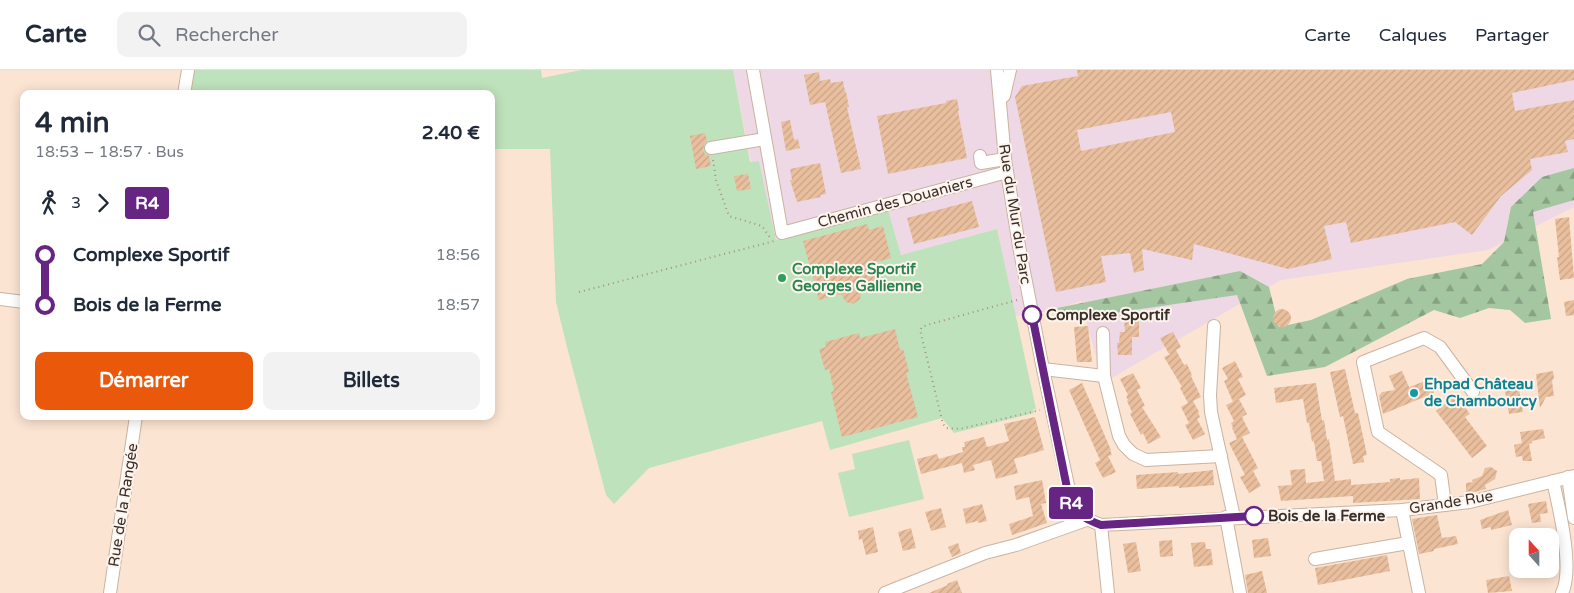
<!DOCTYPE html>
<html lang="fr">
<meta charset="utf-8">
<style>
body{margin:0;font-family:"Varela Round",sans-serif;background:#f2f2f3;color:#1f2937;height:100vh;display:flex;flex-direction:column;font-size:19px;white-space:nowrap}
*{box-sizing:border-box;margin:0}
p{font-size:16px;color:#747a83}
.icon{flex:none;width:28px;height:28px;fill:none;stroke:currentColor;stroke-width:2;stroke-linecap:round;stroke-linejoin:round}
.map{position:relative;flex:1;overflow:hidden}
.sheet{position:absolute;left:20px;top:20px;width:475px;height:330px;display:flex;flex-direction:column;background:#fff;border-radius:10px;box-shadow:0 2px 12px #0003}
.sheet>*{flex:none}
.badge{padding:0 10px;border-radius:4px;font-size:18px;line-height:32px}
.needle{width:32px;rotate:339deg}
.buttons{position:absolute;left:1509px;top:458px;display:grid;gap:10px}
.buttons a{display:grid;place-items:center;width:50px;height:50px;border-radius:10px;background:#fff;box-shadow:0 2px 12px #0003;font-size:25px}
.map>.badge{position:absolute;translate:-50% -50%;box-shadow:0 0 0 2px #fff}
.legs{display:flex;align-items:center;gap:8px;height:55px;padding:0 15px;font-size:16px}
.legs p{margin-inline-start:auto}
.headline{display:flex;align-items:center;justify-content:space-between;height:85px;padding:0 15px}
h1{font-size:28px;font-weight:700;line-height:38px}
.action{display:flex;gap:10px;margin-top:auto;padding:10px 15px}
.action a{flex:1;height:58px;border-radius:10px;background:#ea580c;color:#fff;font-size:20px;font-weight:700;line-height:58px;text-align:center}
.action a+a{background:#f2f2f3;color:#1f2937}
ul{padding:0 15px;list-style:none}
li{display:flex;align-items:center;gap:18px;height:50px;font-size:19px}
li i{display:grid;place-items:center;width:8px;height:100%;margin:0 6px;background:currentColor}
li i::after{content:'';width:12px;height:12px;margin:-6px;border:4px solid;border-radius:50%;background:#fff}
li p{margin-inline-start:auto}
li:first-child i{background:linear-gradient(#0000 50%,currentColor 0)}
li:last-child i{background:linear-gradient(currentColor 50%,#0000 0)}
header{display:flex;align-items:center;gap:30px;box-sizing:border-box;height:70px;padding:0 25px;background:#fff;border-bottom:1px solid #e0e1e3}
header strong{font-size:24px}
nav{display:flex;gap:28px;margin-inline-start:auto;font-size:18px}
.search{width:350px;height:45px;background:#f2f2f3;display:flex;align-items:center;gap:12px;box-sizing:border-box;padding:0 18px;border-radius:10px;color:#747a83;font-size:19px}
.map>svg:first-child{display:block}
.commercial{fill:#eed8e5}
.green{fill:#bee2bb}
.forest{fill:url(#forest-firs)}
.building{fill:url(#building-hatch);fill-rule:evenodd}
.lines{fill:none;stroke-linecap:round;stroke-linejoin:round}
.minor-casing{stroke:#cab3a1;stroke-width:14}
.path{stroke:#a39285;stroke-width:2;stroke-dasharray:1 4;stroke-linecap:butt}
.minor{stroke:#fff;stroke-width:12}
.line-1-casing{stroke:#fff;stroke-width:11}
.line-1{stroke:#662483;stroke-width:8}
.leisure-dot{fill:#2e9e5b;stroke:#fef4ed;stroke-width:2}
.stop-1-dot{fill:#fff;stroke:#662483;stroke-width:2.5}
.culture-dot{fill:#0f9aa8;stroke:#fef4ed;stroke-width:2}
.labels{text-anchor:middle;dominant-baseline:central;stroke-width:4;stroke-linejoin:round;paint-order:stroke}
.street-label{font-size:15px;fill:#382f28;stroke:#fef4ed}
.leisure-label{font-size:15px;font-weight:bold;fill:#27864d;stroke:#fef4ed;text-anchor:start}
.stop-label{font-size:15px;font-weight:bold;fill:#382f28;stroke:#fef4ed;text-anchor:start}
.culture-label{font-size:15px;font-weight:bold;fill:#0d838f;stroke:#fef4ed;text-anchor:start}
</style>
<header>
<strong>Carte</strong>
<div class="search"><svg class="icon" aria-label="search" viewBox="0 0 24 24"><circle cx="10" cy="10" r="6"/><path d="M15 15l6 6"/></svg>Rechercher</div>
<nav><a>Carte</a><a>Calques</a><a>Partager</a></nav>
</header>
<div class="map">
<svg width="1574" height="523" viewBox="0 0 1574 523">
<defs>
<pattern id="forest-firs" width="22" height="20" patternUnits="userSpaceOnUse" patternTransform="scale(1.25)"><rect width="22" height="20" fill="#a4c7a1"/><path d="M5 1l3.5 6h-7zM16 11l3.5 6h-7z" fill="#87a283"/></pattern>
<pattern id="building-hatch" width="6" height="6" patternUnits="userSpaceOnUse" patternTransform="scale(1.25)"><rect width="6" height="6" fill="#e9bf9e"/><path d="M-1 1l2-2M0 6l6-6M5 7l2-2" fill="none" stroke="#c9a488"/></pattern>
</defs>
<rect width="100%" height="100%" fill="#fce4d2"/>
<path class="commercial" d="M 733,0 L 1574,0 L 1574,137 L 1488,180 L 1281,210 L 1103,313 L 1081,231 L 1050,241 L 1015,246 L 997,159 L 901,185 L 888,140 L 776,170 L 759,91 L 751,92 Z"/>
<g class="green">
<path d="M 194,0 L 541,0 L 542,8 L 581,0 L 733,0 L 750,92 L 759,91 L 776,170 L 888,140 L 901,185 L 997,159 L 1036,339 L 1033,339 L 1034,343 L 954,363 L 942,348 L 830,380 L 822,351 L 649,398 L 614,434 L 606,425 L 567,277 L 556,232 L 550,79 L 491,79 L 491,24 L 191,24 Z"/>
<path d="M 909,370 L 924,429 L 849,447 L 838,403 L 855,399 L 852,384 Z"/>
</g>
<path class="forest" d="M 1574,98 L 1574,130 L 1533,142 L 1551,249 L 1525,253 L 1510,240 L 1489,238 L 1460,248 L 1434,240 L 1325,297 L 1267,306 L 1237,225 L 1059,251 L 1057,238 L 1240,201 L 1269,217 L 1279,257 L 1311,250 L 1407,209 L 1482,194 L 1504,172 L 1511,137 L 1542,107 Z"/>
<g class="building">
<path d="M 1077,0 L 1574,0 L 1574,10 L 1512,23 L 1515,41 L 1574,30 L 1574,69 L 1565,71 L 1568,82 L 1530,89 L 1532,100 L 1501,126 L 1472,165 L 1455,152 L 1351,173 L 1346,152 L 1324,156 L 1332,189 L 1288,199 L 1194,174 L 1192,190 L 1142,179 L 1144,200 L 1134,203 L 1130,183 L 1101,186 L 1106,212 L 1056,222 L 1015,27 L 1022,16 L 1078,6 ZM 1171,42 L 1175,62 L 1081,81 L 1077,60 Z"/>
<path d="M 819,2 L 820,11 L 830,9 L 831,13 L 843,11 L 845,22 L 846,22 L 849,37 L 847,37 L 861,99 L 841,103 L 825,32 L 810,35 L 804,5 Z"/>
<path d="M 957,29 L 959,40 L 958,41 L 967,88 L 888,104 L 877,46 L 946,33 L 946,31 Z"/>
<path d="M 790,50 L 794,70 L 798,69 L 800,78 L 786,81 L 781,52 Z"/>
<path d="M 705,63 L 707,71 L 704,75 L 703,80 L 705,84 L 709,86 L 711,96 L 696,99 L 690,66 Z"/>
<path d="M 820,93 L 826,124 L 820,125 L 821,127 L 797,132 L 790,110 L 792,110 L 790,99 Z"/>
<path d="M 748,104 L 751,119 L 737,121 L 734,106 Z"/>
<path d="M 972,131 L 979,157 L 914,174 L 907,148 Z"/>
<path d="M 1569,147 L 1574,208 L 1560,210 L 1557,187 L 1559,187 L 1555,149 Z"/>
<path d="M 867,154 L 869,160 L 883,156 L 891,188 L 877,192 L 883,213 L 861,219 L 860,229 L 853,234 L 846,232 L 841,224 L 819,230 L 803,171 Z"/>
<path d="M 1574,230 L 1574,245 L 1566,246 L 1564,232 Z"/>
<circle cx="1282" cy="248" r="9"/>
<path d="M 1139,249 L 1139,267 L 1132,267 L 1132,285 L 1118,285 L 1117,273 L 1119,273 L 1120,262 L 1125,262 L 1124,250 Z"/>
<path d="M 1088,256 L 1092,292 L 1077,292 L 1074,257 Z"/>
<path d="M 895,259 L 900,280 L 903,279 L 909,302 L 906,303 L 918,347 L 842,367 L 831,322 L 834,321 L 829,299 L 825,300 L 819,279 L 826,277 L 825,272 L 859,263 L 860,268 Z"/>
<path d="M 1173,262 L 1181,277 L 1176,280 L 1184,295 L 1187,294 L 1192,305 L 1191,306 L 1201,327 L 1193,331 L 1199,342 L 1198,343 L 1200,347 L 1197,349 L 1205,364 L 1193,370 L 1185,355 L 1189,353 L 1181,337 L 1188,333 L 1180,318 L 1182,317 L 1164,287 L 1171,284 L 1169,284 L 1160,268 Z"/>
<path d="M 1235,291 L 1243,307 L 1238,309 L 1246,325 L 1233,332 L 1224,311 L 1228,309 L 1222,298 Z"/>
<path d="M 1345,299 L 1355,343 L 1358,343 L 1367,385 L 1363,386 L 1364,392 L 1353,394 L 1343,346 L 1340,347 L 1330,302 Z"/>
<path d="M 1402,301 L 1409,317 L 1428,310 L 1434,323 L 1383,344 L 1379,326 L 1382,322 L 1395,320 L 1389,306 Z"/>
<path d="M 1553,301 L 1554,308 L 1552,311 L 1554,326 L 1546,327 L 1540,338 L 1536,304 Z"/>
<path d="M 1133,303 L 1141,318 L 1137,320 L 1145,336 L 1142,337 L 1161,367 L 1148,374 L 1143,363 L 1141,365 L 1130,344 L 1132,342 L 1127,331 L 1128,330 L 1126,326 L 1128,325 L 1120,309 Z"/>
<path d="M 1082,313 L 1111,380 L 1110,380 L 1112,385 L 1108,386 L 1116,402 L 1103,408 L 1095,393 L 1100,390 L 1069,320 Z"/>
<path d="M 1316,313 L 1322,351 L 1324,350 L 1327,370 L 1329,369 L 1335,411 L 1351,409 L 1351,415 L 1390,412 L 1390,409 L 1400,408 L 1400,410 L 1419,408 L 1420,429 L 1353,433 L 1353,426 L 1281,431 L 1278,416 L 1292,415 L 1290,400 L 1305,399 L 1306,413 L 1324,411 L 1321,391 L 1317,391 L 1314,371 L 1312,372 L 1309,353 L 1307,353 L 1303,329 L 1276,333 L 1274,318 Z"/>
<path d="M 1519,319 L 1523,342 L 1509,344 L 1505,321 Z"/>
<path d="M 1456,325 L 1470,344 L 1465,347 L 1487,376 L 1472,388 L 1436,341 Z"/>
<path d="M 1239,329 L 1247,344 L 1242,347 L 1250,363 L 1240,368 L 1242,367 L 1258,398 L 1253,401 L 1261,416 L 1249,423 L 1240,407 L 1245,405 L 1229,373 L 1237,369 L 1232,358 L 1233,358 L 1231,353 L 1234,351 L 1226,335 Z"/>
<path d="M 1035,347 L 1044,380 L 1014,389 L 1018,403 L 996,409 L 991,390 L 973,395 L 975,400 L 964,403 L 962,393 L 921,404 L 917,389 L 937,384 L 939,389 L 963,382 L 962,377 L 965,377 L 964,372 L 984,367 L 987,377 L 1009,371 L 1004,354 Z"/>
<path d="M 1543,359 L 1545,368 L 1532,371 L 1532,373 L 1529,374 L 1532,391 L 1523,391 L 1522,386 L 1516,387 L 1514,375 L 1522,373 L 1520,362 Z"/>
<path d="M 1491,397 L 1497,401 L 1495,409 L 1485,415 L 1486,419 L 1466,424 L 1466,413 L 1473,412 L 1472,410 L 1482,406 L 1485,398 Z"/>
<path d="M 1213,400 L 1214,415 L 1179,418 L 1179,416 L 1137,419 L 1136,405 L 1178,402 L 1178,404 Z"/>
<path d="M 1042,410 L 1046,433 L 1041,434 L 1047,453 L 1012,465 L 1009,454 L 1033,446 L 1029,427 L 1016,430 L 1014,416 Z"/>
<path d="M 1546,431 L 1548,443 L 1540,444 L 1541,452 L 1532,453 L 1528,434 Z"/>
<path d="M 982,434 L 987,451 L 978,453 L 978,451 L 966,454 L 963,439 Z"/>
<path d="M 941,438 L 946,457 L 931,461 L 925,442 Z"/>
<path d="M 1508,440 L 1512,455 L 1491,460 L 1491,457 L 1482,459 L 1480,450 Z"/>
<path d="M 1437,445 L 1442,468 L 1456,466 L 1458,474 L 1434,479 L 1434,481 L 1419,484 L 1412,449 Z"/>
<path d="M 873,457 L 878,482 L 866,485 L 862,469 L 859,470 L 858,461 Z"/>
<path d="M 911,458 L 916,478 L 903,481 L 898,462 Z"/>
<path d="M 1268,468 L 1271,486 L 1254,488 L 1252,470 Z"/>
<path d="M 1172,470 L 1173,486 L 1160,487 L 1159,471 Z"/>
<path d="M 1136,472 L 1141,501 L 1128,503 L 1123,474 Z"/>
<path d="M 1205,472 L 1206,479 L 1211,479 L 1213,495 L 1194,497 L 1191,473 Z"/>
<path d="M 958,473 L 961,483 L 952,487 L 948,477 Z"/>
<path d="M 1387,485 L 1390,501 L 1318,515 L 1315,498 Z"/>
<path d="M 1262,501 L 1267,523 L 1248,523 L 1245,505 Z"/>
<path d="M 1509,506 L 1512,521 L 1488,523 L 1486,510 Z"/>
<path d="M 957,510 L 962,523 L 929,523 L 948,515 L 947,514 Z"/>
</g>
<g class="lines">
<g class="minor-casing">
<g id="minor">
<path d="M 753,0 L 782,163 L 1007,102"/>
<path d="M 997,0 L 1005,89 L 1019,176 L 1043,299 L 1072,434 C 1079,446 1088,450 1101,455 L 1402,440 L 1470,432 L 1574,406"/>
<path d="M 184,24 L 188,0"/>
<path d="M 1004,26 L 1010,0"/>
<path d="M 711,78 L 765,69"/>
<path d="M 980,86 L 981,93 L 1005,89"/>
<path d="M 0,229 L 24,232"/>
<path d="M 1214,256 L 1210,325 L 1211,342 L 1234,447"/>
<path d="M 1103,263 L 1104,306 L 1119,366 L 1124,375 L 1133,384 L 1146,390 L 1221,386"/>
<path d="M 1043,299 L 1104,306"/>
<path d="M 1568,407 L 1574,448"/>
<path d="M 1553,411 C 1559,438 1574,499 1562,523"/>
<path d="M 1445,435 L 1441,405 L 1378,362 L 1363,292 L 1424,268 L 1440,277 L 1473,322"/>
<path d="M 1402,440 L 1419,523"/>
<path d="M 1226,447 L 1240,523"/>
<path d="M 1101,455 L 1108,523"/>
<path d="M 1315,489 L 1408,473"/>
<path d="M 110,523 L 136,346"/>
<path d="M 885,523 L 985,483 L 1016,475 L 1086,450"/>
</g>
</g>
<g class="path">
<path d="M 713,90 L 716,110 L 729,146 L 762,156 L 771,169"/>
<path d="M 579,222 L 774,171"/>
<path d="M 1017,230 L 927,255 L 922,257 L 920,260 L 943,354 L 946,358 L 960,359 L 1040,340"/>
</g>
<use href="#minor" class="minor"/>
</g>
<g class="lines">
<g class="line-1-casing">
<path id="line-1" d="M 1032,245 L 1068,423 C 1074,443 1082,448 1101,455 L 1254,446"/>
</g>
<use href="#line-1" class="line-1"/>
</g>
<circle class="leisure-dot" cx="782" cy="208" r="5"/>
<g class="stop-1-dot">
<circle cx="1032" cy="245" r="9"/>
<circle cx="1254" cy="446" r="9"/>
</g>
<circle class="culture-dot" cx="1414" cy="323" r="5"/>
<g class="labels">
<g class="street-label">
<text transform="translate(895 132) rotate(-15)">Chemin des Douaniers</text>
<text transform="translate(1015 144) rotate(81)">Rue du Mur du Parc</text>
<text transform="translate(1451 432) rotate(-9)">Grande Rue</text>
<text transform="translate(123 435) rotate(-81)">Rue de la Rangée</text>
</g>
<g class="leisure-label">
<text x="792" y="199">Complexe Sportif<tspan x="792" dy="17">Georges Gallienne</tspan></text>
</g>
<g class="stop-label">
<text x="1046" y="245">Complexe Sportif</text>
<text x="1268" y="446">Bois de la Ferme</text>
</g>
<g class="culture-label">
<text x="1424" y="314">Ehpad Château<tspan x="1424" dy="17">de Chambourcy</tspan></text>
</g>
</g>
</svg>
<div class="buttons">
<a><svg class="needle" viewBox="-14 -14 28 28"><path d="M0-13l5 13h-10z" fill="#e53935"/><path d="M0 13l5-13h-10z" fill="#747a83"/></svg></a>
</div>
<b class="badge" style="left:1071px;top:433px;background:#662483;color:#fff">R4</b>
<section class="sheet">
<div class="headline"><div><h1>4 min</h1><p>18:53 – 18:57 · Bus</p></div><b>2.40 €</b></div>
<div class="legs"><svg class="icon" aria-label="walk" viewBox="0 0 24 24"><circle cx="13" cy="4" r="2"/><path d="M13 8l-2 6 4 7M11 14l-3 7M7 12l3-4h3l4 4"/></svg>3<svg class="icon" aria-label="forward" viewBox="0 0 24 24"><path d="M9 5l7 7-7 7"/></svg><b class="badge" style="background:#662483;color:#fff">R4</b></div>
<ul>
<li><i style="color:#662483"></i><b>Complexe Sportif</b><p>18:56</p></li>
<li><i style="color:#662483"></i><b>Bois de la Ferme</b><p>18:57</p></li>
</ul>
<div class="action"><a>Démarrer</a><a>Billets</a></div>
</section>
</div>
